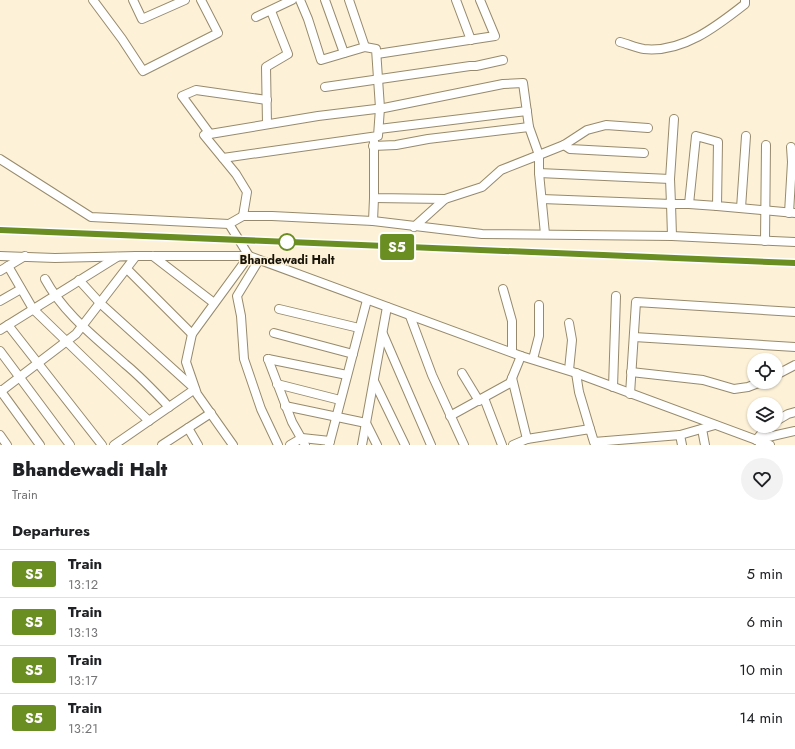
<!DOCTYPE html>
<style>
body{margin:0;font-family:Jost,sans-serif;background:#f2f2f2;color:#202124;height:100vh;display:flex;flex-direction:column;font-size:15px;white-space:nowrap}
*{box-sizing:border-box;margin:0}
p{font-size:13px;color:#757577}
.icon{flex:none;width:22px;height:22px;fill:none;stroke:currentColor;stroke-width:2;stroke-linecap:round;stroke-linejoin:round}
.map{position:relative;height:445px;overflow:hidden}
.side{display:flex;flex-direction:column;background:#fff;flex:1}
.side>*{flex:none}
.badge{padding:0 8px;border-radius:3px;font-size:14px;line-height:26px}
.fabs{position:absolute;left:747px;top:353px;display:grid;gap:8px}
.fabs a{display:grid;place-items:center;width:36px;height:36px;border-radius:50%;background:#fff;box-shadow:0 1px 3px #0004;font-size:20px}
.map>.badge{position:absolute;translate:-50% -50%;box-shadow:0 0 0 2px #fff}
h2{padding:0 12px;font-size:15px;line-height:36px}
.round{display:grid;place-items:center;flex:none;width:42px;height:42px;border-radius:21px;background:#f2f2f2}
.head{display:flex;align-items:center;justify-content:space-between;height:68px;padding:0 12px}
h1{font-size:19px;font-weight:800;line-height:30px}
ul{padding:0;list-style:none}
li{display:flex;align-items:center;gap:12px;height:48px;padding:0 12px;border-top:1px solid #e0e0e0}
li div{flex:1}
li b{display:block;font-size:15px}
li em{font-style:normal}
li .badge{min-width:44px;font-weight:700;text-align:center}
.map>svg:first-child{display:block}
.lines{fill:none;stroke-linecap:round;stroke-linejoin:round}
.minor-casing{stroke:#978a6c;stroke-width:10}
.minor{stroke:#fff;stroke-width:8}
.rail-casing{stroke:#7d7563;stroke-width:3.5}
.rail{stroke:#fdf1d7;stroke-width:2;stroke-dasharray:6;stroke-linecap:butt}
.line-casing{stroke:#fff;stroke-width:9}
.line{stroke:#6b8e23;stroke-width:6}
.stop-dot{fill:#fff;stroke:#6b8e23;stroke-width:2}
.labels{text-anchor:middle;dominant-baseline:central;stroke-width:3;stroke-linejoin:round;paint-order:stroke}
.stop-label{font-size:12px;font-weight:bold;fill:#181308;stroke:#fdf1d7}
</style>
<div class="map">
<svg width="795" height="445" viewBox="0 0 795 445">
<rect width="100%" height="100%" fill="#fdf1d7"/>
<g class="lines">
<g class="minor-casing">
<g id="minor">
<path d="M 93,0 L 122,39 L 143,71 L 218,33 L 201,0"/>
<path d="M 133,0 L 142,19 L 185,0"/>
<path d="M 325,0 L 344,53"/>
<path d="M 349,0 L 365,47"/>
<path d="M 456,0 L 471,40"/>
<path d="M 256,17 L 292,0"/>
<path d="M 620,42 C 628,44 636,48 644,49 C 683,53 717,26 745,4 L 745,0"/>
<path d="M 377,54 L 495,36 L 480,0"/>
<path d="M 325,87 L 470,66 L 476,66 L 503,60"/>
<path d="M 267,124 L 266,67 L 288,54 L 271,11"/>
<path d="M 379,129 L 527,111"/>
<path d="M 210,134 L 182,96 L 196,90 L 267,100"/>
<path d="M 374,141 L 374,198 L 445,199"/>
<path d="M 564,145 L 570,149 L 644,153"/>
<path d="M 373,146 L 396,145 L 428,139 L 529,127"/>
<path d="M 223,158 L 378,136 L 380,108 L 376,49 L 365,47 L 321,60 L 308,19 L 300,0"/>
<path d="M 0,159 L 91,217 L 229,224 L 249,256"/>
<path d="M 539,173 L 670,179"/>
<path d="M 542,199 L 671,204 L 670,179 L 674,119"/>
<path d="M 689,204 L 717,206"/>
<path d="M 741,208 L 746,136"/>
<path d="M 789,213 L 792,162 L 791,147"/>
<path d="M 243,216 L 247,192 L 236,174 L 204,135 L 318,116 L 384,108 L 503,84 L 523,83 L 529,127 L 539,155 L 564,145 L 587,130 L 606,125 L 648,128"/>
<path d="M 373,221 L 374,198"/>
<path d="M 229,224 L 243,216 L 272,216 L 373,221 L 482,234 L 672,236 L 795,242"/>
<path d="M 414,227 L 445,199 L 482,187 L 501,170 L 539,155 L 539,173 L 545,234"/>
<path d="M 672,236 L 671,204 L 689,204 L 696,136 L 718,142 L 717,206 L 795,213"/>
<path d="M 765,241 L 766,145"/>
<path d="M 0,256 L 55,258 L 136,256 L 76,334 L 0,392"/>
<path d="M 136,256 L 249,256 L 521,356 L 576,373 L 770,445"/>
<path d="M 153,256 L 214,303"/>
<path d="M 259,260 L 237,296 L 241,316 L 244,359 L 261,409 L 278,445"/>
<path d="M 8,266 L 33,309 L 149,421"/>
<path d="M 127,269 L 192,334"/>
<path d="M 0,271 L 25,256"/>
<path d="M 45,279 C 64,314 96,338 125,364 C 141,377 155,392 169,407"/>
<path d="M 79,280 L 100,303 L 195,389 L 114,445"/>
<path d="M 503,289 L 512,321 L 512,352"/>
<path d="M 0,301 L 21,289"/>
<path d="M 279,309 L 359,328"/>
<path d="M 410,316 L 432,375 L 464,445"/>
<path d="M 569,323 L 572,340 L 569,370"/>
<path d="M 8,325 L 102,445"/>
<path d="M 0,330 L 117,257"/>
<path d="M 274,333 L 353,354"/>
<path d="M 383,334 L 431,445"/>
<path d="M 634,337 L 795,347"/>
<path d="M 0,351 L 70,445"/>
<path d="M 268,359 L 292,422 L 305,445"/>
<path d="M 268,359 L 347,375"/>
<path d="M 533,359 L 539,336 L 539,305"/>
<path d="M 631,372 L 703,380 L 734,389 L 748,387 L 761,382"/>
<path d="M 462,373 L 479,401"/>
<path d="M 576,373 L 579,392 L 590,429"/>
<path d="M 776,375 L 795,365"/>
<path d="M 512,378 L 527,439"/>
<path d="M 374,381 L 405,445"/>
<path d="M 277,384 L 340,400"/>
<path d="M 613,387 L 616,296"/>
<path d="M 0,390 L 40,445"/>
<path d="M 630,394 L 636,302 L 795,312"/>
<path d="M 484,398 L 502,445"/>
<path d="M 285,406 L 366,423 L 377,445"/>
<path d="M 450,416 L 510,383 L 521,356"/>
<path d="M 776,421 L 788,414 L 795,412"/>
<path d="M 188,428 L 198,445"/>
<path d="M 702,429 L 705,445"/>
<path d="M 0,435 L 7,445"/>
<path d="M 680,435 L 682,445"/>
<path d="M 756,440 L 768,426"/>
<path d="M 162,445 L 211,413"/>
<path d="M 233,445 L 197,394 L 186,362 L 192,334 L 249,256"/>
<path d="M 290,445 L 302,438 L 330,441"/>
<path d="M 329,445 L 367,300"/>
<path d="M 362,445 L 387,307"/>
<path d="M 513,445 L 527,439 L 590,429 L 594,442 L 680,435 L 715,425"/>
<path d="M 760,445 L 768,437 L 795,431"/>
</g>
</g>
<use href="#minor" class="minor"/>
<g class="rail-casing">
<path id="rail" d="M 0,230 L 795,263"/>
</g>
<use href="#rail" class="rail"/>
</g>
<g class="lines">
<g class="line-casing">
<path id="line" d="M 0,230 L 795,263"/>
</g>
<use href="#line" class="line"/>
</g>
<circle class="stop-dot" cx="287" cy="242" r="8"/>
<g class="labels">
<g class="stop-label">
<text x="287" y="260">Bhandewadi Halt</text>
</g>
</g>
</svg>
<div class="fabs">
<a><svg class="icon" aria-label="locate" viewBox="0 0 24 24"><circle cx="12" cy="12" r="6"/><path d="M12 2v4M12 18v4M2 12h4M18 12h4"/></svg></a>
<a><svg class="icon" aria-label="layers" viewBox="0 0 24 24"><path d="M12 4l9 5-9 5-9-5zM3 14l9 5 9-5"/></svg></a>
</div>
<b class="badge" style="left:397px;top:247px;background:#6b8e23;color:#fff">S5</b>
</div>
<section class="side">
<div class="head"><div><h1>Bhandewadi Halt</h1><p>Train</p></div><a class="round"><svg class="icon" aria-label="heart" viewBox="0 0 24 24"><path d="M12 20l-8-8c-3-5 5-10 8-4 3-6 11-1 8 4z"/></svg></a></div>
<h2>Departures</h2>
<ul>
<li><span class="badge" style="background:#6b8e23;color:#fff">S5</span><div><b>Train</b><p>13:12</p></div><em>5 min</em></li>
<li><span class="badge" style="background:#6b8e23;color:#fff">S5</span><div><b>Train</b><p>13:13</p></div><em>6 min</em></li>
<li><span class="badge" style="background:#6b8e23;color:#fff">S5</span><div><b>Train</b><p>13:17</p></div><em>10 min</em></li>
<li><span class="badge" style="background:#6b8e23;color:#fff">S5</span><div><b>Train</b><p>13:21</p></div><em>14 min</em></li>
</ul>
</section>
